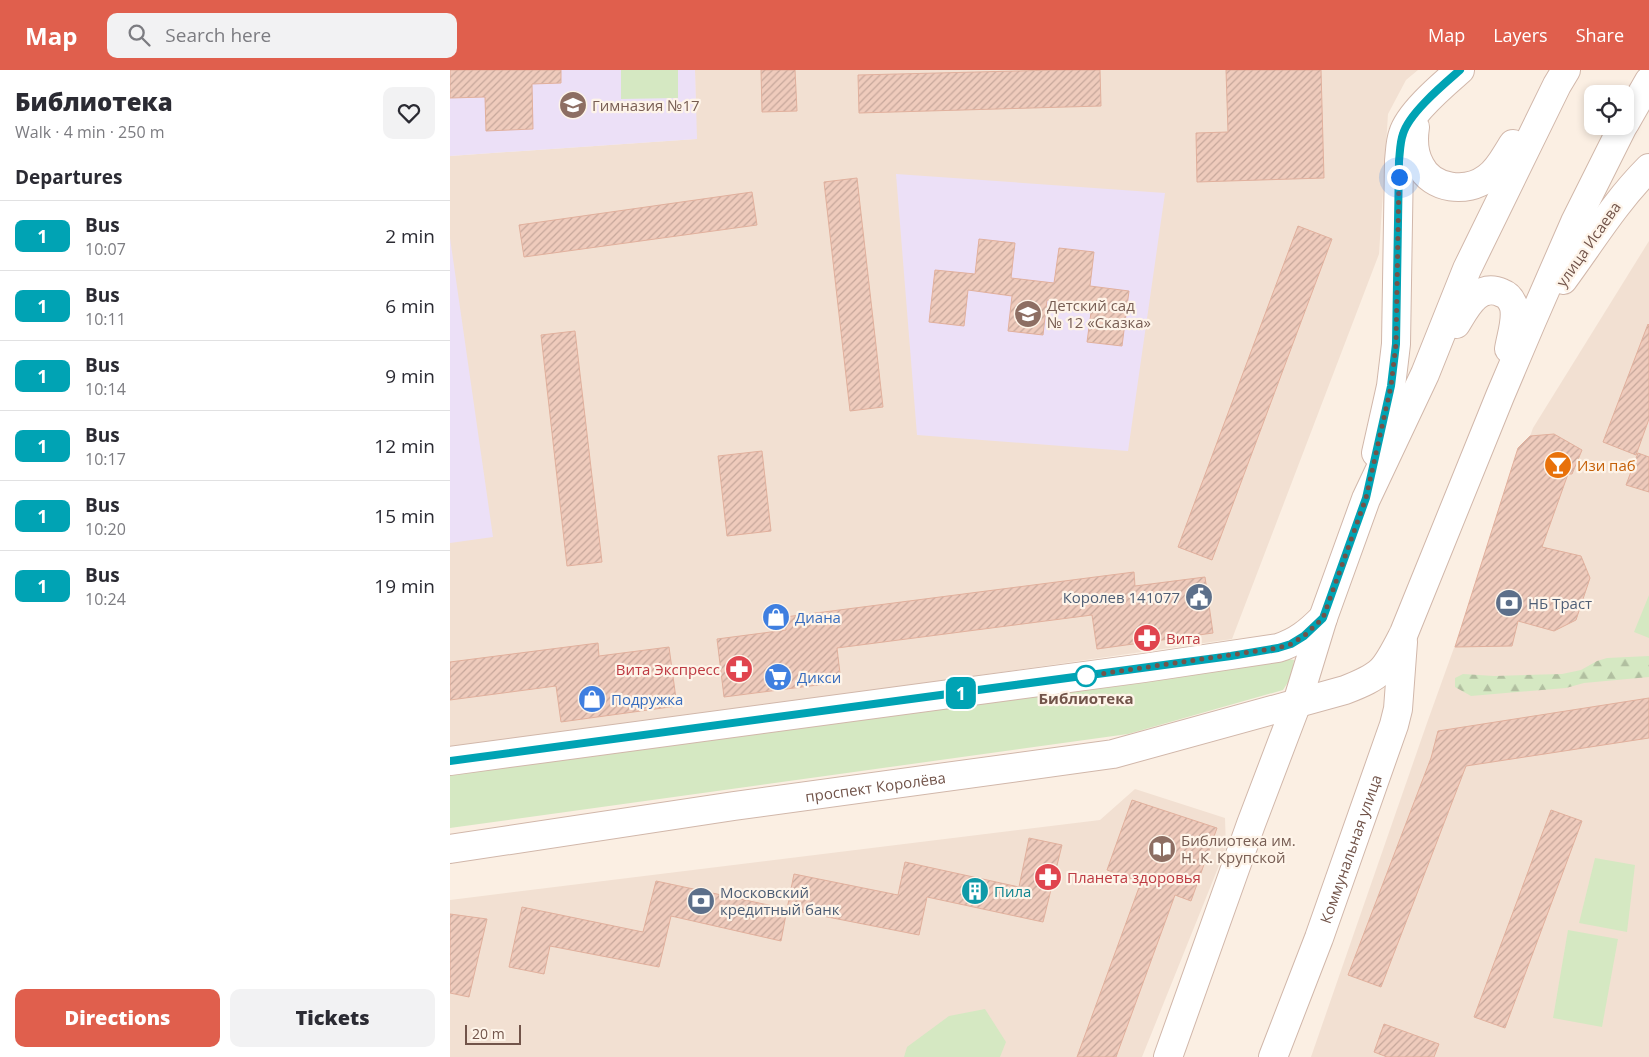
<!DOCTYPE html>
<meta charset="utf-8">
<style>
body{margin:0;font-family:"Open Sans",sans-serif;background:#f2f2f3;color:#2b2b33;height:100vh;display:flex;flex-direction:column;font-size:19px;white-space:nowrap}
*{box-sizing:border-box;margin:0}
p{font-size:16px;color:#7c7c81}
.icon{flex:none;width:28px;height:28px;fill:none;stroke:currentColor;stroke-width:2;stroke-linecap:round;stroke-linejoin:round}
.map{position:relative;flex:1;overflow:hidden}
.details{display:flex;flex-direction:column;background:#fff;width:450px}
.details>*{flex:none}
.badge{padding:0 10px;border-radius:8px;font-size:18px;line-height:32px}
.fabs{position:absolute;left:1134px;top:15px;display:grid;gap:10px}
.fabs a{display:grid;place-items:center;width:50px;height:50px;border-radius:10px;background:#fff;box-shadow:0 2px 8px #0003;font-size:25px}
.scale{position:absolute;left:15px;bottom:12px;width:56px;box-sizing:border-box;padding-left:5px;border:2px solid #72544a;border-top:0;font-size:14px;line-height:18px;white-space:nowrap;color:#72544a;-webkit-text-stroke:4px #fef4e9;paint-order:stroke}
.you{position:absolute;width:25px;height:25px;margin:-12px;border:4px solid #fff;border-radius:50%;background:#1a73e8;box-shadow:0 0 0 8px #1a73e833}
.map>.badge{position:absolute;translate:-50% -50%;box-shadow:0 0 0 2px #fff}
h2{padding:0 15px;font-size:19px;line-height:45px}
.round{display:grid;place-items:center;flex:none;width:52px;height:52px;border-radius:10px;background:#f2f2f3}
.head{display:flex;align-items:center;justify-content:space-between;height:85px;padding:0 15px}
h1{font-size:24px;font-weight:800;line-height:38px}
.cta{display:flex;gap:10px;margin-top:auto;padding:10px 15px}
.cta a{flex:1;height:58px;border-radius:10px;background:#e05f4d;color:#fff;font-size:20px;font-weight:800;line-height:58px;text-align:center}
.cta a+a{background:#f2f2f3;color:#2b2b33}
ul{padding:0;list-style:none}
li{display:flex;align-items:center;gap:15px;height:70px;padding:0 15px;border-top:1px solid #e1e1e2}
li div{flex:1}
li b{display:block;font-size:19px}
li em{font-style:normal}
li .badge{min-width:55px;font-weight:700;text-align:center}
header{display:flex;align-items:center;gap:30px;box-sizing:border-box;height:70px;padding:0 25px;background:#e05f4d;color:#fff}
header strong{font-size:24px}
nav{display:flex;gap:28px;margin-inline-start:auto;font-size:18px}
.search{width:350px;height:45px;background:#f2f2f3;display:flex;align-items:center;gap:12px;box-sizing:border-box;padding:0 18px;border-radius:10px;color:#7c7c81;font-size:19px}
main{display:flex;flex:1;min-height:0}
.map>svg:first-child{display:block}
.residential{fill:#f2e0d2}
.education{fill:#ece0f7}
.green{fill:#d5e8c2}
.forest{fill:url(#forest-firs)}
.building{fill:url(#building-hatch);stroke:#e1b09d}
.lines{fill:none;stroke-linecap:round;stroke-linejoin:round}
.secondary-casing{stroke:#d1b7aa;stroke-width:30}
.secondary{stroke:#fff;stroke-width:28}
.line-casing{stroke:#fff;stroke-width:11}
.line{stroke:#00a3b4;stroke-width:8}
.walk{stroke:#72544a;stroke-width:5;stroke-dasharray:0 9}
.stop-dot{fill:#fff;stroke:#00a3b4;stroke-width:2.5}
.labels{text-anchor:middle;dominant-baseline:central;stroke-width:4.5;stroke-linejoin:round;paint-order:stroke}
.education-label{font-size:15px;fill:#785e54;stroke:#fef4e9;text-anchor:start}
.street-label{font-size:15px;fill:#72544a;stroke:#fef4e9}
.food-label{font-size:15px;fill:#c56008;stroke:#fef4e9;text-anchor:start}
.service-label{font-size:15px;fill:#4e5e75;stroke:#fef4e9;text-anchor:start}
.shop-label{font-size:15px;fill:#366cbe;stroke:#fef4e9;text-anchor:start}
.health-label{font-size:15px;fill:#be3a42;stroke:#fef4e9;text-anchor:start}
.stop-label{font-size:15px;font-weight:bold;fill:#72544a;stroke:#fef4e9}
.culture-label{font-size:15px;fill:#0d838f;stroke:#fef4e9;text-anchor:start}
</style>
<header>
<strong>Map</strong>
<div class="search"><svg class="icon" aria-label="search" viewBox="0 0 24 24"><circle cx="10" cy="10" r="6"/><path d="M15 15l6 6"/></svg>Search here</div>
<nav><a>Map</a><a>Layers</a><a>Share</a></nav>
</header>
<main>
<section class="details">
<div class="head"><div><h1>Библиотека</h1><p>Walk · 4 min · 250 m</p></div><a class="round"><svg class="icon" aria-label="heart" viewBox="0 0 24 24"><path d="M12 20l-8-8c-3-5 5-10 8-4 3-6 11-1 8 4z"/></svg></a></div>
<h2>Departures</h2>
<ul>
<li><span class="badge" style="background:#00a3b4;color:#fff">1</span><div><b>Bus</b><p>10:07</p></div><em>2 min</em></li>
<li><span class="badge" style="background:#00a3b4;color:#fff">1</span><div><b>Bus</b><p>10:11</p></div><em>6 min</em></li>
<li><span class="badge" style="background:#00a3b4;color:#fff">1</span><div><b>Bus</b><p>10:14</p></div><em>9 min</em></li>
<li><span class="badge" style="background:#00a3b4;color:#fff">1</span><div><b>Bus</b><p>10:17</p></div><em>12 min</em></li>
<li><span class="badge" style="background:#00a3b4;color:#fff">1</span><div><b>Bus</b><p>10:20</p></div><em>15 min</em></li>
<li><span class="badge" style="background:#00a3b4;color:#fff">1</span><div><b>Bus</b><p>10:24</p></div><em>19 min</em></li>
</ul>
<div class="cta"><a>Directions</a><a>Tickets</a></div>
</section>
<div class="map">
<svg width="1199" height="987" viewBox="0 0 1199 987">
<defs>
<pattern id="forest-firs" width="22" height="20" patternUnits="userSpaceOnUse" patternTransform="scale(1.25)"><rect width="22" height="20" fill="#d5e8c2"/><path d="M5 1l3.5 6h-7zM16 11l3.5 6h-7z" fill="#b1bfa0"/></pattern>
<pattern id="building-hatch" width="6" height="6" patternUnits="userSpaceOnUse" patternTransform="scale(1.25)"><rect width="6" height="6" fill="#efcbbc"/><path d="M-1 1l2-2M0 6l6-6M5 7l2-2" fill="none" stroke="#c6a79b"/></pattern>
</defs>
<rect width="100%" height="100%" fill="#fbefe3"/>
<g class="residential">
<path d="M 245,0 L 968,0 L 956,10 L 938,44 L 929,184 L 782,569 L 265,643 L 0,677 L 0,86 L 246,69 Z"/>
<path d="M 1199,171 L 1199,987 L 861,987 L 977,653 L 1083,358 Z"/>
<path d="M 685,719 L 775,748 L 776,778 L 692,987 L 0,987 L 0,830 L 650,750 Z"/>
</g>
<g class="education">
<path d="M 0,0 L 245,0 L 247,69 L 0,86 Z"/>
<path d="M 446,104 L 715,123 L 678,381 L 467,365 Z"/>
<path d="M 0,168 L 43,467 L 0,473 Z"/>
</g>
<g class="green">
<path d="M 171,0 L 228,0 L 228,28 L 171,29 Z"/>
<path d="M 1199,525 L 1199,568 L 1184,562 Z"/>
<path d="M 828,587 L 844,590 L 842,606 L 833,620 L 678,664 L 0,758 L 0,699 Z"/>
<path d="M 1145,788 L 1185,795 L 1177,862 L 1129,853 Z"/>
<path d="M 1118,860 L 1168,869 L 1152,957 L 1103,948 Z"/>
<path d="M 535,939 L 556,972 L 550,987 L 454,987 L 457,977 L 499,946 Z"/>
</g>
<path class="forest" d="M 1199,586 L 1199,607 L 1134,613 L 1116,618 L 1021,626 L 1005,617 L 1005,608 L 1013,604 L 1044,606 L 1112,604 L 1131,600 L 1147,591 L 1157,588 Z"/>
<g class="building">
<path d="M 0,0 L 111,0 L 111,13 L 82,14 L 83,59 L 36,61 L 35,27 L 0,28 Z"/>
<path d="M 311,0 L 345,0 L 347,41 L 312,42 Z"/>
<path d="M 606,0 L 650,0 L 651,36 L 409,43 L 408,5 Z"/>
<path d="M 776,0 L 871,0 L 874,108 L 747,112 L 746,63 L 778,62 Z"/>
<path d="M 407,108 L 433,337 L 400,341 L 374,112 Z"/>
<path d="M 302,122 L 307,155 L 74,187 L 69,155 Z"/>
<path d="M 848,156 L 882,169 L 762,490 L 728,477 Z"/>
<path d="M 529,169 L 565,173 L 561,208 L 604,213 L 609,178 L 644,182 L 640,216 L 679,221 L 672,276 L 637,272 L 642,235 L 597,230 L 593,265 L 558,261 L 562,226 L 518,220 L 514,256 L 479,252 L 485,200 L 525,204 Z"/>
<path d="M 1198,254 L 1199,255 L 1199,349 L 1186,385 L 1153,372 Z"/>
<path d="M 125,261 L 152,492 L 117,496 L 91,265 Z"/>
<path d="M 1104,364 L 1132,380 L 1122,404 L 1118,404 L 1092,477 L 1131,486 L 1140,508 L 1126,550 L 1104,561 L 1068,551 L 1062,576 L 1005,577 L 1068,378 L 1080,366 Z"/>
<path d="M 312,381 L 321,461 L 277,466 L 268,386 Z"/>
<path d="M 1188,383 L 1199,387 L 1199,422 L 1176,415 Z"/>
<path d="M 684,502 L 685,516 L 755,507 L 763,563 L 647,579 L 642,545 L 387,578 L 391,612 L 274,627 L 267,569 L 336,560 L 335,547 Z"/>
<path d="M 148,573 L 149,586 L 219,577 L 227,636 L 111,652 L 106,616 L 0,630 L 0,592 Z"/>
<path d="M 1199,628 L 1199,668 L 1016,696 L 931,917 L 898,905 L 981,688 L 988,661 Z"/>
<path d="M 682,730 L 767,758 L 741,831 L 725,825 L 666,987 L 627,987 L 691,812 L 657,800 Z"/>
<path d="M 1101,740 L 1132,751 L 1055,958 L 1024,947 Z"/>
<path d="M 579,768 L 612,775 L 593,852 L 477,827 L 469,865 L 337,839 L 344,804 L 448,825 L 455,792 L 569,817 Z"/>
<path d="M 206,811 L 337,839 L 331,871 L 221,846 L 209,897 L 100,876 L 94,904 L 59,897 L 72,837 L 193,862 Z"/>
<path d="M 0,844 L 37,849 L 19,927 L 0,923 Z"/>
<path d="M 934,954 L 989,974 L 984,987 L 937,987 L 924,982 Z"/>
</g>
<g class="lines">
<g class="secondary-casing">
<g id="secondary">
<path d="M 1175,53 L 1199,11"/>
<path d="M 965,57 C 963,70 964,84 970,95 C 982,120 1017,123 1037,108 C 1049,100 1055,86 1063,74"/>
<path d="M 1113,210 C 1141,172 1165,132 1199,98"/>
<path d="M 1006,254 C 1016,238 1028,212 1052,223 C 1058,225 1062,231 1064,237 C 1067,250 1061,266 1059,279"/>
<path d="M 926,383 L 941,316 L 946,274 L 949,91 C 950,82 950,72 953,64 C 959,43 994,14 1010,0"/>
<path d="M 0,691 L 694,598 L 828,578 C 847,572 859,562 873,548"/>
<path id="s1" d="M 0,779 L 284,736 L 663,684 L 895,620 C 934,605 935,600 954,563 L 1050,326 L 1081,253 L 1125,152 L 1173,56"/>
<path d="M 718,987 L 801,754 L 847,633 L 873,548 L 916,429 L 975,304 L 1017,199 L 1107,15 L 1116,0"/>
<path id="s2" d="M 823,987 L 869,868 L 944,655 L 948,639 L 953,572"/>
</g>
</g>
<use href="#secondary" class="secondary"/>
</g>
<g class="lines">
<g class="line-casing">
<path id="line" d="M 0,691 L 781,586 L 828,578 L 841,574 L 854,566 L 873,548 L 916,428 L 941,316 L 946,274 L 949,91 C 950,82 950,72 953,64 C 959,43 994,14 1010,0"/>
</g>
<use href="#line" class="line"/>
<path class="walk" d="M 636,606 L 828,578 L 841,574 L 854,566 L 873,548 L 916,428 L 941,316 L 946,274 L 949,107"/>
</g>
<defs>
<g id="school-disc" transform="scale(1.4375)"><circle r="9.5" fill="#8d6e63" stroke="#fef4e9"/><path d="M0-5L7-2L0 1L-7-2ZM-4 1L0 2.5L4 1V4Q0 6-4 4Z" fill="#fff"/></g>
<g id="bar-disc" transform="scale(1.4375)"><circle r="9.5" fill="#e8710a" stroke="#fef4e9"/><path d="M-6-5H6L.8 .8V4.5H3.5V6h-7V4.5H-.8V.8Z" fill="#fff"/></g>
<g id="civic-disc" transform="scale(1.4375)"><circle r="9.5" fill="#5c6f8a" stroke="#fef4e9"/><path d="M-.6-6.5H3V-4.5H.6V-3L4-1V1h2V6H-6V1h2V-1L-.6-3ZM-1.2 2.5V6h2.4V2.5Z" fill="#fff"/></g>
<g id="bank-disc" transform="scale(1.4375)"><circle r="9.5" fill="#5c6f8a" stroke="#fef4e9"/><path d="M-6-4H6V4H-6ZM0-2.3a2.3 2.3 0 1 0 0 4.6a2.3 2.3 0 1 0 0-4.6Z" fill="#fff"/></g>
<g id="shop-disc" transform="scale(1.4375)"><circle r="9.5" fill="#3f7fe0" stroke="#fef4e9"/><path d="M-5-2.5h2.3a2.7 3.5 0 0 1 5.4 0H5L5.5 6h-11ZM-1.5-2.5h3a1.5 2.3 0 0 0-3 0Z" fill="#fff"/></g>
<g id="pharmacy-disc" transform="scale(1.4375)"><circle r="9.5" fill="#e0444e" stroke="#fef4e9"/><path d="M-2-6h4v4h4v4h-4v4h-4v-4h-4v-4h4Z" fill="#fff"/></g>
<g id="supermarket-disc" transform="scale(1.4375)"><circle r="9.5" fill="#3f7fe0" stroke="#fef4e9"/><path d="M-6-5.5h2.5l.6 2H6L4.5 2H-2.5L-4.4-4H-6ZM-1.5 3.2a1.3 1.3 0 1 0 .1 0ZM3 3.2a1.3 1.3 0 1 0 .1 0Z" fill="#fff"/></g>
<g id="library-disc" transform="scale(1.4375)"><circle r="9.5" fill="#8d6e63" stroke="#fef4e9"/><path d="M-6-4Q-3-5.5-.7-3.5V5Q-3 3-6 4ZM6-4Q3-5.5 .7-3.5V5Q3 3 6 4Z" fill="#fff"/></g>
<g id="building-disc" transform="scale(1.4375)"><circle r="9.5" fill="#0f9aa8" stroke="#fef4e9"/><path d="M-4-6H4V6H1V3H-1V6H-4ZM-2.5-4.3h1.7v1.8h-1.7ZM.8-4.3h1.7v1.8H.8ZM-2.5-1h1.7V.8h-1.7ZM.8-1h1.7V.8H.8Z" fill="#fff"/></g>
</defs>
<g fill-rule="evenodd">
<use href="#school-disc" x="123" y="35"/>
<use href="#school-disc" x="578" y="244"/>
<use href="#bar-disc" x="1108" y="395"/>
<use href="#civic-disc" x="749" y="527"/>
<use href="#bank-disc" x="1059" y="533"/>
<use href="#shop-disc" x="326" y="547"/>
<use href="#pharmacy-disc" x="697" y="568"/>
<use href="#pharmacy-disc" x="289" y="599"/>
<use href="#supermarket-disc" x="328" y="607"/>
<use href="#shop-disc" x="142" y="629"/>
<use href="#library-disc" x="712" y="779"/>
<use href="#pharmacy-disc" x="598" y="807"/>
<use href="#building-disc" x="525" y="821"/>
<use href="#bank-disc" x="251" y="831"/>
</g>
<circle class="stop-dot" cx="636" cy="606" r="10"/>
<g class="labels">
<g class="education-label">
<text x="142" y="35">Гимназия №17</text>
<text x="597" y="235">Детский сад<tspan x="597" dy="17">№ 12 «Сказка»</tspan></text>
<text x="731" y="770">Библиотека им.<tspan x="731" dy="17">Н. К. Крупской</tspan></text>
</g>
<g class="street-label">
<text transform="translate(1138 174) rotate(-55)">улица Исаева</text>
<text stroke="none"><textPath href="#s1" startOffset="430">проспект Королёва</textPath></text>
<text stroke="none"><textPath href="#s2" startOffset="222">Коммунальная улица</textPath></text>
</g>
<g class="food-label">
<text x="1127" y="395">Изи паб</text>
</g>
<g class="service-label">
<text x="730" y="527" text-anchor="end">Королев 141077</text>
<text x="1078" y="533">НБ Траст</text>
<text x="270" y="822">Московский<tspan x="270" dy="17">кредитный банк</tspan></text>
</g>
<g class="shop-label">
<text x="345" y="547">Диана</text>
<text x="347" y="607">Дикси</text>
<text x="161" y="629">Подружка</text>
</g>
<g class="health-label">
<text x="716" y="568">Вита</text>
<text x="270" y="599" text-anchor="end">Вита Экспресс</text>
<text x="617" y="807">Планета здоровья</text>
</g>
<g class="stop-label">
<text x="636" y="628">Библиотека</text>
</g>
<g class="culture-label">
<text x="544" y="821">Пила</text>
</g>
</g>
</svg>
<div class="fabs">
<a><svg class="icon" aria-label="locate" viewBox="0 0 24 24"><circle cx="12" cy="12" r="6"/><path d="M12 2v4M12 18v4M2 12h4M18 12h4"/></svg></a>
</div>
<div class="scale">20 m</div>
<div class="you" style="left:949px;top:107px"></div>
<b class="badge" style="left:511px;top:623px;background:#00a3b4;color:#fff">1</b>
</div>
</main>
